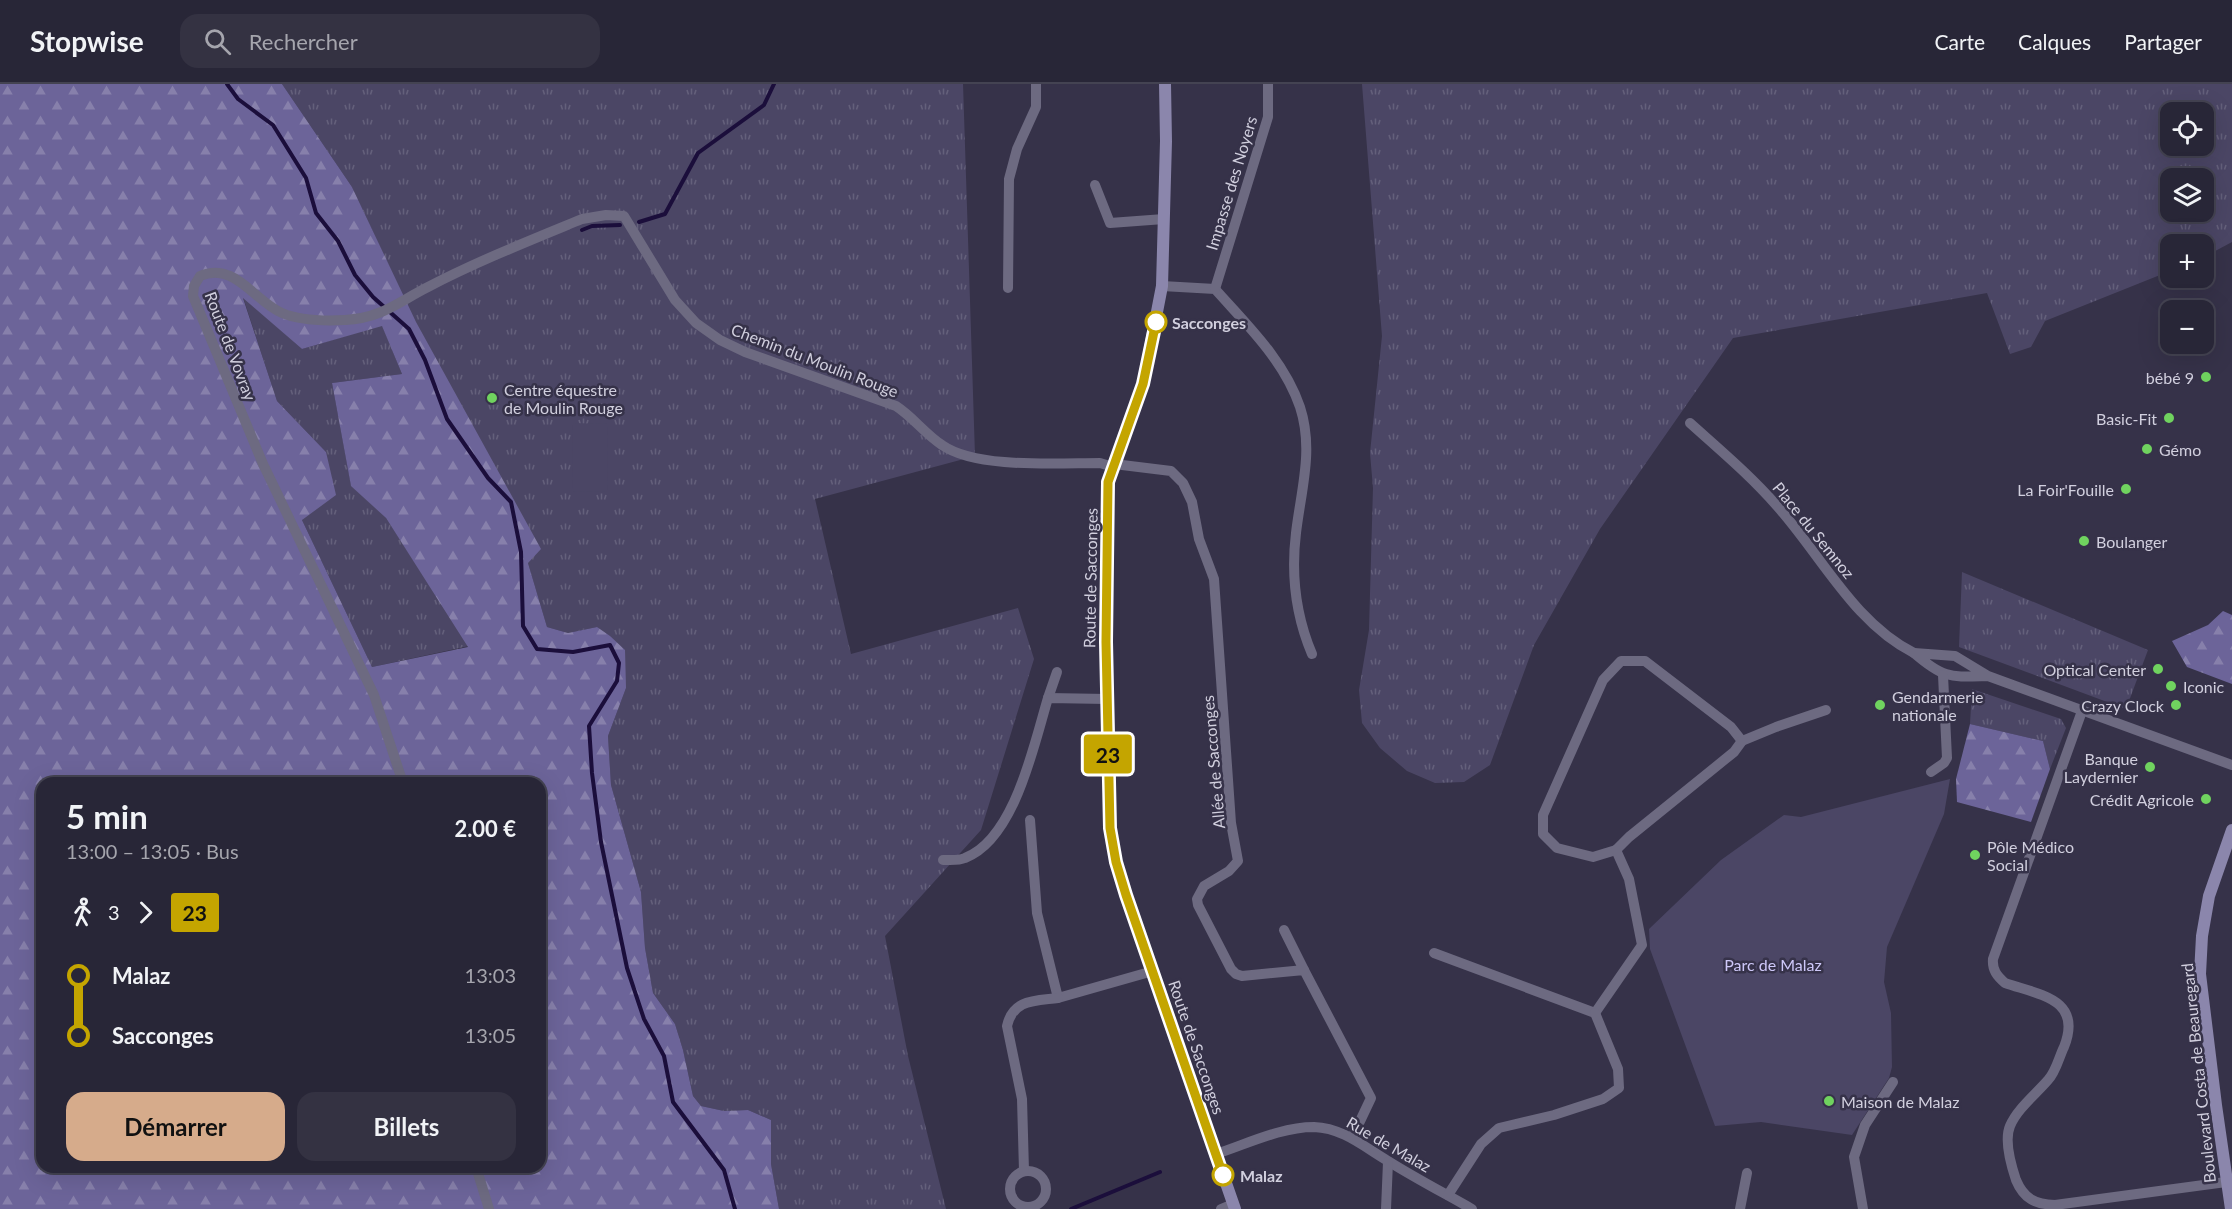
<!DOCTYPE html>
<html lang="fr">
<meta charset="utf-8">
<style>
body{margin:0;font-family:Lato,sans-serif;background:#343242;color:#f1f3f6;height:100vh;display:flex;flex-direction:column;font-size:22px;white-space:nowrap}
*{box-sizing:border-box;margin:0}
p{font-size:20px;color:#a5a5ad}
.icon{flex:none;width:33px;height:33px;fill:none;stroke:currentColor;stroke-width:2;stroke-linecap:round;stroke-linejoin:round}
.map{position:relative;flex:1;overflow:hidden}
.side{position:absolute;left:36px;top:693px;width:510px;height:396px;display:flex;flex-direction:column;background:#282637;border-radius:18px;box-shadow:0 6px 24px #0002,0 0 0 2px #444352}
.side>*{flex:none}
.badge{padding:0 12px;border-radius:4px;font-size:21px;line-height:39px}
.fabs{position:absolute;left:2160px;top:18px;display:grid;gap:12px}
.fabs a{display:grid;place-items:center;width:54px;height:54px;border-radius:12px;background:#282637;box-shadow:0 6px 24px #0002,0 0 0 2px #444352;font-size:30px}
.map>.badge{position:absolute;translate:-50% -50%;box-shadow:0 0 0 3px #fff}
.legs{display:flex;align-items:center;gap:9px;height:66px;padding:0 30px;font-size:20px}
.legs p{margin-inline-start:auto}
.overview{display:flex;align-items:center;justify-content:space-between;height:102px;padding:0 30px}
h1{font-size:33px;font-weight:700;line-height:45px}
.action{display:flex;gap:12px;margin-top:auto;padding:12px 30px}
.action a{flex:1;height:69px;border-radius:18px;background:#d6ab8b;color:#111;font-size:24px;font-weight:700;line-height:69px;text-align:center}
.action a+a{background:#343242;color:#f1f3f6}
ul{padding:0 30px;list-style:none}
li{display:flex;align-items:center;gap:21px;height:60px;font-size:22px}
li i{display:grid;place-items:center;width:9px;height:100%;margin:0 8px;background:currentColor}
li i::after{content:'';width:15px;height:15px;margin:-8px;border:4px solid;border-radius:50%;background:#282637}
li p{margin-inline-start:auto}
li:first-child i{background:linear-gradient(#0000 50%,currentColor 0)}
li:last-child i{background:linear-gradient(currentColor 50%,#0000 0)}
header{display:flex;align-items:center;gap:36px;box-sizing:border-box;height:84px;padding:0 30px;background:#282637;border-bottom:2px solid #444352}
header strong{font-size:28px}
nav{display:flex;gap:33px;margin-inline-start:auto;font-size:21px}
.search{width:420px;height:54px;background:#343242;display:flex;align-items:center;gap:15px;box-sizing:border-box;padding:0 21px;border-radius:18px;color:#a5a5ad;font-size:22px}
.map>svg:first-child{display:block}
.grass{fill:url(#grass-tufts);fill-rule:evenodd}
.forest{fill:url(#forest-firs);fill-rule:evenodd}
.park{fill:#4b4665}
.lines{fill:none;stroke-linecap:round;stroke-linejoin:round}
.stream{stroke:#1b0e3b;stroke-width:4}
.street{stroke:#6d6a81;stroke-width:10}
.secondary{stroke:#8b86ac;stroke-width:12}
.line-1-casing{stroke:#fff;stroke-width:14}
.line-1{stroke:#c4a500;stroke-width:9}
.stop-1-dot{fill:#fff;stroke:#c4a500;stroke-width:3}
.poi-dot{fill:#70d35f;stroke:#363249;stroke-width:2}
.labels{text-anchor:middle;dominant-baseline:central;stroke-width:5;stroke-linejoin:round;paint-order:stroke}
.street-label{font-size:16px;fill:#d1cfde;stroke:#363249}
.stop-label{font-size:16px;font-weight:bold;fill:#d1cfde;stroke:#363249;text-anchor:start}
.poi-label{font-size:16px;fill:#d1cfde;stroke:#363249;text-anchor:end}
.park-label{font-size:16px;fill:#cec8f9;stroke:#363249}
</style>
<header>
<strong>Stopwise</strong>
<div class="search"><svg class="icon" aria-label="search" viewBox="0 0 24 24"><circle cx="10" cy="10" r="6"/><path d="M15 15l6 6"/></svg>Rechercher</div>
<nav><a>Carte</a><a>Calques</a><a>Partager</a></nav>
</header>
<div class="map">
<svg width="2232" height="1125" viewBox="0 0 2232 1125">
<defs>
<pattern id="grass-tufts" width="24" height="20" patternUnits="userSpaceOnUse" patternTransform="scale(1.5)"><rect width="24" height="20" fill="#4b4665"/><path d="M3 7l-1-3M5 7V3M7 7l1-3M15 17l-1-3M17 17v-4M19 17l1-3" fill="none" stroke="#64607b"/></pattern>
<pattern id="forest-firs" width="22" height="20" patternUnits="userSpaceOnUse" patternTransform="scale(1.5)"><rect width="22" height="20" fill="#6c6499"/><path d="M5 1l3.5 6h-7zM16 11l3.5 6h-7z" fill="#8780ab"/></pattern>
</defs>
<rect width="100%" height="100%" fill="#363249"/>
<g class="grass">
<path d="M 282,0 L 963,0 L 975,372 L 815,415 L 851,570 L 1018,524 L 1034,575 L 981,746 L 885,852 L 908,972 L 946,1125 L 779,1125 L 771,1080 L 771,1036 L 748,1026 L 724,1027 L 701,1022 L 693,1012 L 683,966 L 675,940 L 653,909 L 645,864 L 641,808 L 611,701 L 608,652 L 626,604 L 597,543 L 568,549 L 547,543 L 528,479 L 352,103 Z"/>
<path d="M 1362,0 L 2232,0 L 2232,158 L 2204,173 L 2204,160 L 2170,160 L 2170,187 L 2045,237 L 2031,263 L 2010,270 L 1987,209 L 1733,254 L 1600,445 L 1534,561 L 1490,681 L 1464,698 L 1435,699 L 1407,687 L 1380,664 L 1362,639 L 1359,606 L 1369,546 L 1373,404 L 1370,369 L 1382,252 ZM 2170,28 L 2204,28 L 2204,62 L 2170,62 ZM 2170,94 L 2204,94 L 2204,128 L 2170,128 Z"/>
<path d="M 243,213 L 302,265 L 382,241 L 402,290 L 332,299 L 351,401 L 386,434 L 469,562 L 372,583 L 302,436 L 326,368 L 277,317 Z"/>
<path d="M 1962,488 L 2148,566 L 2126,625 L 1959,563 Z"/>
<path d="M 1972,605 L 2061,635 L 2066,644 L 2050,685 L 2043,657 L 1970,640 Z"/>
</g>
<g class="forest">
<path d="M 0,0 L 282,0 L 352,103 L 416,238 L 541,465 L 528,479 L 547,543 L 568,549 L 597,543 L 610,552 L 625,566 L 626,604 L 608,652 L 611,701 L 641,808 L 645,864 L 653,909 L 675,940 L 683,966 L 693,1012 L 701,1022 L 724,1027 L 748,1026 L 771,1036 L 771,1080 L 779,1125 L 0,1125 ZM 243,214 L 302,265 L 382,242 L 402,290 L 332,299 L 351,402 L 386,434 L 468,563 L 372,583 L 302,436 L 336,411 L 326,368 L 277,317 ZM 42,699 L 540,699 L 540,1083 L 42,1083 Z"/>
<path d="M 2223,527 L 2232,531 L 2232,600 L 2187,583 L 2172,557 L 2208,541 Z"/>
<path d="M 1970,640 L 2043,657 L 2050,685 L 2031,738 L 1957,718 L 1956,695 Z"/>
</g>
<g class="park">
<path d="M 573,339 L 608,340 L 607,408 L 572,407 Z"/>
<path d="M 1950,695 L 1944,730 L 1887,863 L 1884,898 L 1891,929 L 1892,983 L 1889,994 L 1852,1051 L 1761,1038 L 1715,1042 L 1650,865 L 1649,845 L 1721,776 L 1784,731 L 1801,733 Z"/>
</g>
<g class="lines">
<g class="stream">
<path d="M 227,0 L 238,15 L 273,41 L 306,94 L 316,129 L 338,157 L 355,191 L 373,213 L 409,245 L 425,276 L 447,335 L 488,394 L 511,418 L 521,468 L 523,542 L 537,565 L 573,568 L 610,561 L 619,579 L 617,597 L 589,642 L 592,689 L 601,758 L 627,884 L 644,935 L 664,972 L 673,1018 L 724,1086 L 735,1125"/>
<path d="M 639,138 L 665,130 L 698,69 L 764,21 L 774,0"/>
<path d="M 582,146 L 592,142 L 620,141"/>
<path d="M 1071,1125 L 1160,1088"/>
</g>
<g class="street">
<path d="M 1095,101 L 1110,139 L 1164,135"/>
<path d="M 1162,202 L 1215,205 C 1247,241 1284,276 1300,323 C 1314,366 1301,406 1296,449 C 1291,490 1296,532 1312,570"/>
<path d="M 1008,204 L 1009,95 L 1017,65 L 1036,23 L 1036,0"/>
<path d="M 1215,205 L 1268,33 L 1268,0"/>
<path d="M 1690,339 C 1720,366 1751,392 1777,422 C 1821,471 1854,539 1914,569"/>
<path d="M 1114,380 L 1171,387 L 1183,399 L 1192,418 L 1199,455 L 1214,495 L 1231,739 L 1238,777 L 1229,787 L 1204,802 L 1197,815 L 1198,821 L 1231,885 L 1236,890 L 1242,892 L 1304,886 L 1371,1014 L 1352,1054"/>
<path d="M 1988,592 C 1950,593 1944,595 1914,569 L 1955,572 L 1988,592 L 2232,681"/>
<path d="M 1048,614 L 1057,588"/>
<path d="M 2082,627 L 1993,875 C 1992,886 1997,892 2005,899 C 2040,911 2083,915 2064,963 C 2059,973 2056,988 2048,996 C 2036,1010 2017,1025 2010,1042 C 2004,1056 2011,1081 2016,1096 C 2024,1115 2035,1120 2055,1121 L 2226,1098"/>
<path d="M 1931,688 L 1944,679 L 1947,674 L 1943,591"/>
<path d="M 403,699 L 374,611 L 263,380 L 193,212 L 194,202 L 200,192 C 235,177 254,217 282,229 C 301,237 326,237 345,236 C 382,234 398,218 428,203 C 478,177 531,156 582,135 L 606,131 L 624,132 L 675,216 L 696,239 L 720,256 L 745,268 L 896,322 C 913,333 925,350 942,361 C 976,385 1058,379 1100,379 L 1113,383"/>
<path d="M 1030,736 L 1037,829 L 1058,914 L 1153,887"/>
<path d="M 1616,766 L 1593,773 L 1557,764 L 1543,750 L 1543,731 L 1603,596 L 1621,577 L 1645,577 L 1731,643 L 1742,657"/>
<path d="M 943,776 C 950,776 958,777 965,774 C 1015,755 1034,660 1048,614 L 1107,615"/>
<path d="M 1284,846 L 1304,886"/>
<path d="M 1434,869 L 1595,929"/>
<path d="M 1595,929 L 1642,861 L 1629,795 L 1616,766 L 1629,753 L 1734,668 L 1742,657 L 1776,643 L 1826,626"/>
<path d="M 1216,1070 C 1247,1060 1281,1043 1314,1043 C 1343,1044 1364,1063 1388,1077 C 1415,1094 1444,1109 1472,1125"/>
<path d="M 476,1083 L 489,1125"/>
<circle cx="1028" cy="1105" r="18"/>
<path d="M 1024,1087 L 1022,1015 L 1007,942 C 1013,915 1035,917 1058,914"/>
<path d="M 1448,1111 L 1481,1060 L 1499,1044 L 1554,1031 L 1603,1015 L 1619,1004 L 1618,985 L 1595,929"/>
<path d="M 1221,1125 L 1233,1120"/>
<path d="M 1386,1125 L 1388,1078"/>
<path d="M 1740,1125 L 1747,1089"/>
<path d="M 1863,1125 L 1854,1073 L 1865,1041 L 1893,998"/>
</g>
<g class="secondary">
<path d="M 1165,0 L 1166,57 L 1162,202 L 1143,300 L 1108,398 L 1106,558 L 1110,744 L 1116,778 L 1126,811 L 1235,1125"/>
<path d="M 2231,1125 L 2216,1021 L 2200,890 L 2202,852 L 2209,812 L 2232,746"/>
</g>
</g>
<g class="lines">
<g class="line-1-casing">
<path id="line-1" d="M 1156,238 L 1143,300 L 1108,398 L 1106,558 L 1110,744 L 1116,778 L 1126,811 L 1223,1091"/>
</g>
<use href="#line-1" class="line-1"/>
</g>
<g class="stop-1-dot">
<circle cx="1156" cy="238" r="10"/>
<circle cx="1223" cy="1091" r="10"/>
</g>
<g class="poi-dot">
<circle cx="2206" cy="293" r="6"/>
<circle cx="492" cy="314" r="6"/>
<circle cx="2169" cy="334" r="6"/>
<circle cx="2147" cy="365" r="6"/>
<circle cx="2126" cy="405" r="6"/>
<circle cx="2084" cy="457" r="6"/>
<circle cx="2158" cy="585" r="6"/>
<circle cx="2171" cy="602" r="6"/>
<circle cx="1880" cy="621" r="6"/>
<circle cx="2176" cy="621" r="6"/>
<circle cx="2150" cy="683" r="6"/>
<circle cx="2206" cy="715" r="6"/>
<circle cx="1975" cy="771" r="6"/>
<circle cx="1829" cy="1017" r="6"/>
</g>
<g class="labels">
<g class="street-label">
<text transform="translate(1231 99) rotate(-73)">Impasse des Noyers</text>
<text transform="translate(231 262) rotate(69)">Route de Vovray</text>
<text transform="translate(815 276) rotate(21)">Chemin du Moulin Rouge</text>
<text transform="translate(1814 446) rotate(51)">Place du Semnoz</text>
<text transform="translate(1090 494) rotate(-89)">Route de Sacconges</text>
<text transform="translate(1213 678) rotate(-95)">Allée de Sacconges</text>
<text transform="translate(1197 963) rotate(71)">Route de Sacconges</text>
<text transform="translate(2198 989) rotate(-96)">Boulevard Costa de Beauregard</text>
<text transform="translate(1389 1060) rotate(30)">Rue de Malaz</text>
</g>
<g class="stop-label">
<text x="1172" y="238">Sacconges</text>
<text x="1240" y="1091">Malaz</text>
</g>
<g class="poi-label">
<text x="2194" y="293">bébé 9</text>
<text x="504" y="305" text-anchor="start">Centre équestre<tspan x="504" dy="18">de Moulin Rouge</tspan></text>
<text x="2157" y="334">Basic-Fit</text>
<text x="2159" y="365" text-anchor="start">Gémo</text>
<text x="2114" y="405">La Foir'Fouille</text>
<text x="2096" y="457" text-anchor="start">Boulanger</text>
<text x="2146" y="585">Optical Center</text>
<text x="2183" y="602" text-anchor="start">Iconic</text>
<text x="1892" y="612" text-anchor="start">Gendarmerie<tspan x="1892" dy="18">nationale</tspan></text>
<text x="2164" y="621">Crazy Clock</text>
<text x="2138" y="674">Banque<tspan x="2138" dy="18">Laydernier</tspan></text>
<text x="2194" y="715">Crédit Agricole</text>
<text x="1987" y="762" text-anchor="start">Pôle Médico<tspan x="1987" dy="18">Social</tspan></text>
<text x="1841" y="1017" text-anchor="start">Maison de Malaz</text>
</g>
<g class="park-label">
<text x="1773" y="880">Parc de Malaz</text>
</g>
</g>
</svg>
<div class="fabs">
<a><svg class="icon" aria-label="locate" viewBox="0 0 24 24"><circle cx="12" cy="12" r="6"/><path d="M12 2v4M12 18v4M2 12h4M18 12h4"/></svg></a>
<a><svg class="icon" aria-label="layers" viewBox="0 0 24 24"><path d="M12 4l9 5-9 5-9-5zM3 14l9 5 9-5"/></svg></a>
<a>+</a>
<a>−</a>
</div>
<b class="badge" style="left:1108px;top:670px;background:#c4a500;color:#111">23</b>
<section class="side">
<div class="overview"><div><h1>5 min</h1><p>13:00 – 13:05 · Bus</p></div><b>2.00 €</b></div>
<div class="legs"><svg class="icon" aria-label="walk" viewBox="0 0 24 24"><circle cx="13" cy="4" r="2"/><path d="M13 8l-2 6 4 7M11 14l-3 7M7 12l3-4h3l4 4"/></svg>3<svg class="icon" aria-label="forward" viewBox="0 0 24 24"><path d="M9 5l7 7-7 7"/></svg><b class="badge" style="background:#c4a500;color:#111">23</b></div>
<ul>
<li><i style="color:#c4a500"></i><b>Malaz</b><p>13:03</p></li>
<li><i style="color:#c4a500"></i><b>Sacconges</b><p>13:05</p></li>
</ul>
<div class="action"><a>Démarrer</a><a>Billets</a></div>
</section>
</div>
